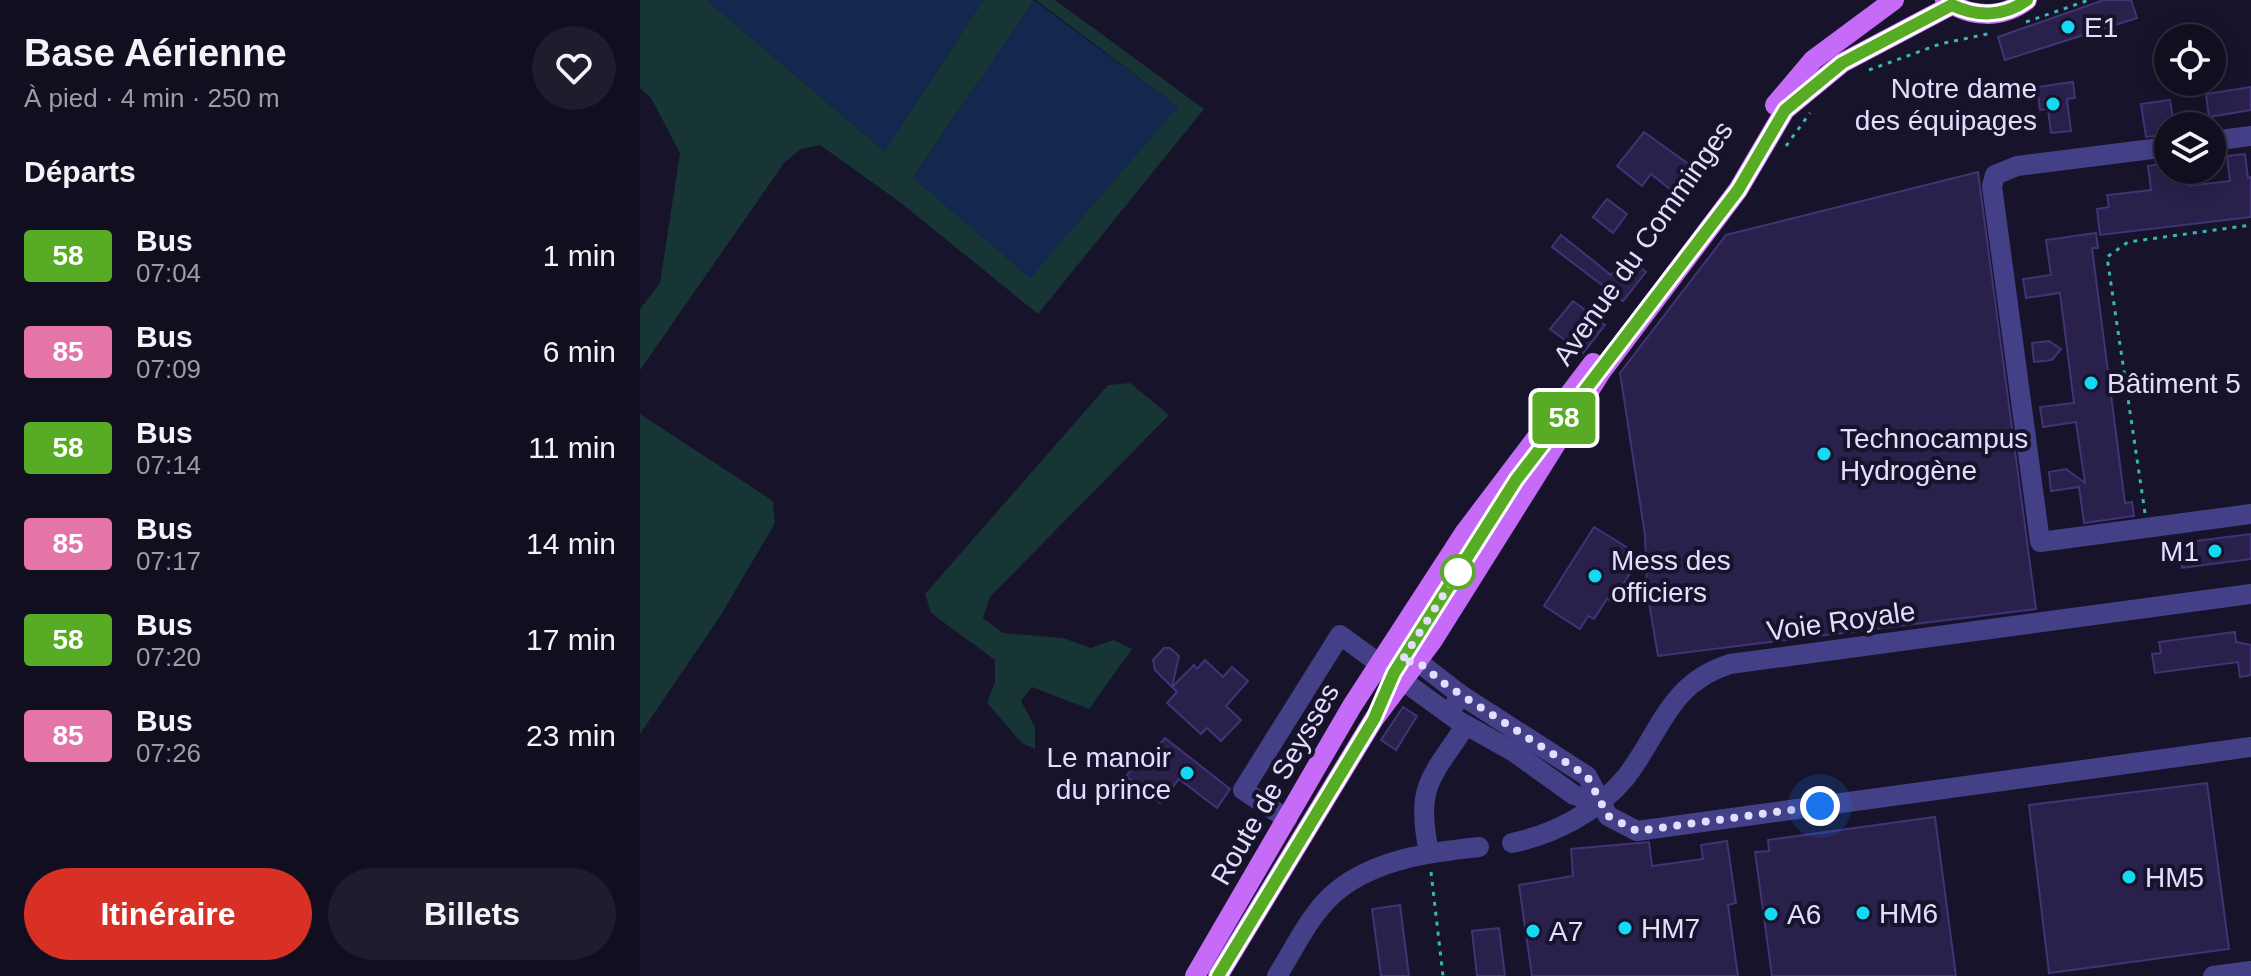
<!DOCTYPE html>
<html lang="fr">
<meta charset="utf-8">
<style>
body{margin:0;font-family:Helvetica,sans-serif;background:#1e1c2d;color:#f1f3f6;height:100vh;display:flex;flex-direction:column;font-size:30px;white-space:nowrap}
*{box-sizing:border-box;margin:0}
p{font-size:26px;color:#9c9ca5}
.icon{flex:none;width:44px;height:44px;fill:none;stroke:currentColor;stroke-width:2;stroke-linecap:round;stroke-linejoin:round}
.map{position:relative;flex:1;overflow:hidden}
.panel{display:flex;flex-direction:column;background:#110e20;width:640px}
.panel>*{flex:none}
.badge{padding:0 16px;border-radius:6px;font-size:28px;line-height:52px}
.tools{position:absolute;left:1514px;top:24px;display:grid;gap:16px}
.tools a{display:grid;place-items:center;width:72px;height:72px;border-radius:50%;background:#110e20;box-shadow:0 4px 20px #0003,0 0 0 2px #302e3e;font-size:40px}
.you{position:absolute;width:40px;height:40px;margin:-20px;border:6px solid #fff;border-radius:50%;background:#1a73e8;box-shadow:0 0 0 12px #1a73e833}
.map>.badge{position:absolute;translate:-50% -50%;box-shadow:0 0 0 4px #fff}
h2{padding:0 24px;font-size:30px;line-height:72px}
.round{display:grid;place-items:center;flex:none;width:84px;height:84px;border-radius:42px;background:#1e1c2d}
.overview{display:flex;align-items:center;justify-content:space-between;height:136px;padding:0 24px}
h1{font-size:38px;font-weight:800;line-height:60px}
.primary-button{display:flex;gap:16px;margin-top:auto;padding:16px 24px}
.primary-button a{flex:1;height:92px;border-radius:48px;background:#d93025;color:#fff;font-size:32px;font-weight:800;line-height:92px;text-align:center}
.primary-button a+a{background:#1e1c2d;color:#f1f3f6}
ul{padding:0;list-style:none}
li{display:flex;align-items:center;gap:24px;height:96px;padding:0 24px}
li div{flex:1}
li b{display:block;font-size:30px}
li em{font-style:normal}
li .badge{min-width:88px;font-weight:700;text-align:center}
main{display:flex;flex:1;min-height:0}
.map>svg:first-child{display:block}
.green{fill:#163534}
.water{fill:#12284f}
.building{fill:#29204b;stroke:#413376;stroke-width:2}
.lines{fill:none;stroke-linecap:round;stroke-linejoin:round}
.path{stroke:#37b8b3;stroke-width:3;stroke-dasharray:4 6;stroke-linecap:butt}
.minor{stroke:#444087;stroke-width:20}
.major{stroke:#c66bf8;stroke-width:20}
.line-casing{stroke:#fff;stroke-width:18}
.line{stroke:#58ac25;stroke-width:12}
.walk{stroke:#e2defd;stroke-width:8;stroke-dasharray:0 14.4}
.poi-dot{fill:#14d9f4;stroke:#17132b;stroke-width:3}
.stop-dot{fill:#fff;stroke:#58ac25;stroke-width:4}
.labels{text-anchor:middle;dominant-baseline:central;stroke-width:8;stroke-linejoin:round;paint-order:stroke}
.poi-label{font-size:28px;fill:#e2defd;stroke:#17132b;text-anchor:start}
.street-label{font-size:28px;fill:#e2defd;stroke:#17132b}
</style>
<main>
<section class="panel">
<div class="overview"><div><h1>Base Aérienne</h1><p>À pied · 4 min · 250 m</p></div><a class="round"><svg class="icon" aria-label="heart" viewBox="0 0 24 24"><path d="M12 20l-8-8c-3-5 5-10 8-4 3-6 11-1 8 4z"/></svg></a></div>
<h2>Départs</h2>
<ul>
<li><span class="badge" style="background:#58ac25;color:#fff">58</span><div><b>Bus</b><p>07:04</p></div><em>1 min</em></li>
<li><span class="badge" style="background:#e675a7;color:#fff">85</span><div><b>Bus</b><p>07:09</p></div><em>6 min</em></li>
<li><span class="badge" style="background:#58ac25;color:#fff">58</span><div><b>Bus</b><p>07:14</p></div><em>11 min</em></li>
<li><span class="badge" style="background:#e675a7;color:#fff">85</span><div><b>Bus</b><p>07:17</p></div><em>14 min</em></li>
<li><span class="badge" style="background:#58ac25;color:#fff">58</span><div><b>Bus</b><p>07:20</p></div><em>17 min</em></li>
<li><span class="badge" style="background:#e675a7;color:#fff">85</span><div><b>Bus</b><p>07:26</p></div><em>23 min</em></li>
</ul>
<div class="primary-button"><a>Itinéraire</a><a>Billets</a></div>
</section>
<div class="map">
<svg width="1611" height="976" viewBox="0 0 1611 976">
<rect width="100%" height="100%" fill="#17132b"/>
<g class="green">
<path d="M 0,0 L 67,0 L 244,151 L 343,0 L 394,0 L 273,178 L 538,107 L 396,0 L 415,0 L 564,109 L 398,314 L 261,203 L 180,145 L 161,149 L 144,163 L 0,370 L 0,309 L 20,283 L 40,153 L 11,98 L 0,88 Z"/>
<path d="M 490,383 L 529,415 L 350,597 L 343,618 L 363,633 L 423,638 L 451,648 L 473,640 L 492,649 L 449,709 L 392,687 L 381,701 L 395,727 L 395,749 L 382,743 L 347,703 L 355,682 L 355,660 L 291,613 L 285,594 L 468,385 Z"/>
<path d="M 0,414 L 133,501 L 135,523 L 81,615 L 0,734 Z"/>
</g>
<g class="water">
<path d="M 67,0 L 343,0 L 245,152 Z"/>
<path d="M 394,0 L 538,107 L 390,278 L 273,178 Z"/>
</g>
<g class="building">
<path d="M 1464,0 L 1491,0 L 1497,18 L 1365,60 L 1358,37 Z"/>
<path d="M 1433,82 L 1435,98 L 1427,99 L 1431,131 L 1411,133 L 1408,109 L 1400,110 L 1397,87 Z"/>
<path d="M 1611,87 L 1611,110 L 1569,117 L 1566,94 Z"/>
<path d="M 1530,100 L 1534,126 L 1528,126 L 1528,134 L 1506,137 L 1501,104 Z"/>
<path d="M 1004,132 L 1054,168 L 1036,194 L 1011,174 L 1002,186 L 977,166 Z"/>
<path d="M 1605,154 L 1608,178 L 1611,177 L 1611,217 L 1460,235 L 1457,209 L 1469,207 L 1467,195 L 1511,190 L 1508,166 L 1528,163 L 1528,170 L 1548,170 L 1549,186 L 1590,181 L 1587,156 Z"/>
<path d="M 1338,172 L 1396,609 L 1018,656 L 1007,591 L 1005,535 L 980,373 L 1086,235 Z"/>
<path d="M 967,199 L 987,214 L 973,233 L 953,217 Z"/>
<path d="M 1456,233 L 1458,248 L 1452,248 L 1485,503 L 1492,502 L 1494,516 L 1444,523 L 1439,487 L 1411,491 L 1409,472 L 1426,469 L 1445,483 L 1436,422 L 1403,427 L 1400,407 L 1434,403 L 1420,293 L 1386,298 L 1383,279 L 1411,275 L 1406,240 Z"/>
<path d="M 921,235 L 971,275 L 986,256 L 1006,272 L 983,301 L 912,247 Z"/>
<path d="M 933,301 L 965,325 L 943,353 L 910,329 Z"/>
<path d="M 1409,341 L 1421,349 L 1412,360 L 1394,362 L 1392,343 Z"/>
<path d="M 954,527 L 1001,556 L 972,602 L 967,599 L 954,619 L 948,616 L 940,629 L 904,606 Z"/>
<path d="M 1611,534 L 1611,559 L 1542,568 L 1539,543 Z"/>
<path d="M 1595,632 L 1596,642 L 1611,645 L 1611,675 L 1600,677 L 1598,662 L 1515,673 L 1512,654 L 1521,653 L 1519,642 Z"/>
<path d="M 524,648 L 530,648 L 539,656 L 532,687 L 515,670 L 513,660 Z"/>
<path d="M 565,660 L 583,677 L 592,667 L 608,681 L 586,706 L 601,720 L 581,741 L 567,728 L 561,734 L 527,703 L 537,692 L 532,687 L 554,665 L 557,669 Z"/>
<path d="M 763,707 L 777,716 L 756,750 L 741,740 Z"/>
<path d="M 525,738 L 590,789 L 577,808 L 539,779 L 520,803 L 486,776 L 498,762 L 502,765 Z"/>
<path d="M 1567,783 L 1589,949 L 1409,973 L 1389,805 Z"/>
<path d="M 1295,817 L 1316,976 L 1132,976 L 1115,852 L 1129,851 L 1128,840 Z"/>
<path d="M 1087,841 L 1096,903 L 1088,905 L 1098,976 L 892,976 L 879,885 L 933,876 L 931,849 L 1009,842 L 1012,866 L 1063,859 L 1061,845 Z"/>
<path d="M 760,905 L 769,976 L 741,976 L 732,909 Z"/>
<path d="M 859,928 L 865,976 L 837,976 L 832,931 Z"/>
</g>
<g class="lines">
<g class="path">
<path d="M 1386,22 L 1449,0"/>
<path d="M 1229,70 L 1300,44 L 1352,33"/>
<path d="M 1146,146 L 1170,113"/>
<path d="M 1505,513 L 1467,257 L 1488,242 L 1611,225"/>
<path d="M 791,872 L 803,976"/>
</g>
<g class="minor">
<path d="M 1572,141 L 1611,136"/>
<path d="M 1528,147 L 1377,166 L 1355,175 L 1352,186 L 1400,542 L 1611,514"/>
<path d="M 761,662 L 777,661 L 821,695"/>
<path d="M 749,686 L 884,469"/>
<path d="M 809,713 L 821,695 L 947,776 L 968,816 L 997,831 L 1611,747"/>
<path d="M 647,819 L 603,790 L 700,635 L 817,720 L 874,752 L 934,795 L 961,803"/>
<path d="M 872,843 C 915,834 957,812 986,777 C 1022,730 1029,683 1090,664 L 1611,594"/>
<path d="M 789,852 C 775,786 791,778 826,725"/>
<path d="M 637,976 C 655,948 671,911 698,890 C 737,859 791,852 839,847"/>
<path d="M 1573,976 L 1611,971"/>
</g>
<g class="major">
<path d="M 1305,0 C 1330,18 1362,19 1387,0"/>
<path d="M 1135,105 L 1173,60 L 1254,0"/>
<path d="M 555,976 L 712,706 L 825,532 L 953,363"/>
<path d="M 578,976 L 734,719 L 793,640 L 961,372 L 1098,190 L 1145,110 L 1202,63 L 1312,5"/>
</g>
</g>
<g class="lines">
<g class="line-casing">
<path id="line" d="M 578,976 L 734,719 L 754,673 L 876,480 L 1098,190 L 1145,110 L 1202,63 L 1312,5 C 1337,17 1364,17 1387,0"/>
</g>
<use href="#line" class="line"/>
<path class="walk" d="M 818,572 L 761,662 L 777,661 L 806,685 L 947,776 L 968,816 L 997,831 L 1180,806"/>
</g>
<g class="poi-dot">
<circle cx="1428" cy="27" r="8"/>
<circle cx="1413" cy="104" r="8"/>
<circle cx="1451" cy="383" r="8"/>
<circle cx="1184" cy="454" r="8"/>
<circle cx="1575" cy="551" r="8"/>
<circle cx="955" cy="576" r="8"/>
<circle cx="547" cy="773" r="8"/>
<circle cx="1489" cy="877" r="8"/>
<circle cx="1223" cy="913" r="8"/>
<circle cx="1131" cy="914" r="8"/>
<circle cx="985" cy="928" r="8"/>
<circle cx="893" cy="931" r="8"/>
</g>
<circle class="stop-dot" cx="818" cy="572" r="16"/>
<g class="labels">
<g class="poi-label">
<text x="1444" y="27">E1</text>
<text x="1397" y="88" text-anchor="end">Notre dame<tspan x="1397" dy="32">des équipages</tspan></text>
<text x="1467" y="383">Bâtiment 5</text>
<text x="1200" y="438">Technocampus<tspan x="1200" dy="32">Hydrogène</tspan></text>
<text x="1559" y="551" text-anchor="end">M1</text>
<text x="971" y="560">Mess des<tspan x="971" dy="32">officiers</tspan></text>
<text x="531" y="757" text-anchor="end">Le manoir<tspan x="531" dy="32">du prince</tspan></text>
<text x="1505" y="877">HM5</text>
<text x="1239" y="913">HM6</text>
<text x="1147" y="914">A6</text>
<text x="1001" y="928">HM7</text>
<text x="909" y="931">A7</text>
</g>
<g class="street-label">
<text transform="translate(1003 243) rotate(-55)">Avenue du Comminges</text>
<text transform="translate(1201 621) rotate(-8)">Voie Royale</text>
<text transform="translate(635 784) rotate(-60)">Route de Seysses</text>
</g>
</g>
</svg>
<div class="tools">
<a><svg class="icon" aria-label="locate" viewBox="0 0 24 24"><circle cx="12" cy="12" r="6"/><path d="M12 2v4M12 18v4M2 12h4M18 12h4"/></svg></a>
<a><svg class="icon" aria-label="layers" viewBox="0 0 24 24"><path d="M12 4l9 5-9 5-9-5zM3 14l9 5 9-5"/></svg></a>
</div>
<div class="you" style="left:1180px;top:806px"></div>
<b class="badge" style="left:924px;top:418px;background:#58ac25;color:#fff">58</b>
</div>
</main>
